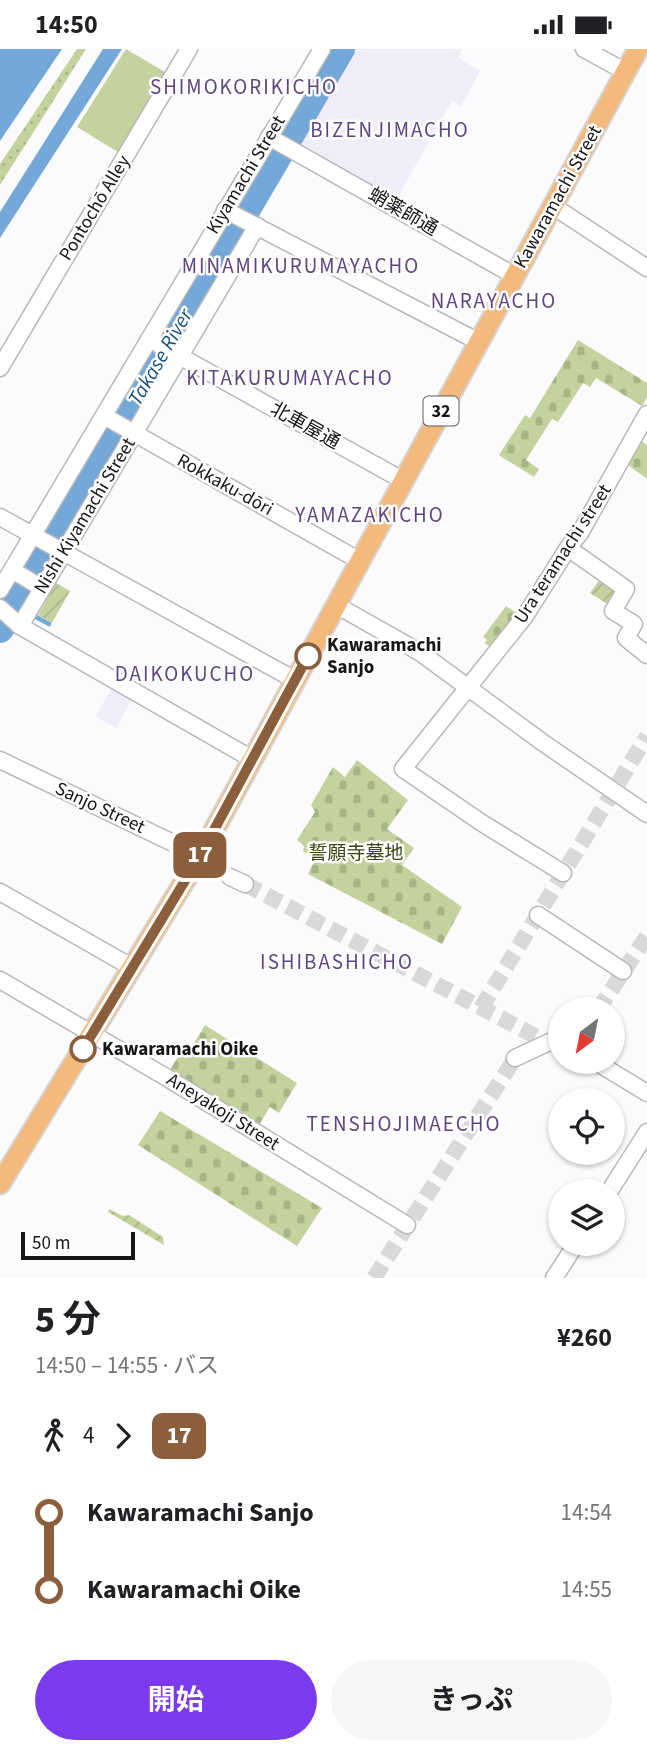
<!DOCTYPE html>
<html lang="ja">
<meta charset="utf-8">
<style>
body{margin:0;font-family:"Source Sans 3","Noto Sans JP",sans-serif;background:#f6f6f6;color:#202124;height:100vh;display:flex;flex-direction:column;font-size:26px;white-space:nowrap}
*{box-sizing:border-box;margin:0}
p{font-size:23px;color:#757577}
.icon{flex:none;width:38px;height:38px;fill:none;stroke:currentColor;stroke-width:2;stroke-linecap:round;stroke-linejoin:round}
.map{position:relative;height:1229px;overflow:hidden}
.drawer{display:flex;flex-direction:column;background:#fff;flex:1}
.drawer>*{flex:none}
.badge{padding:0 14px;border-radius:10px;font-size:24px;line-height:46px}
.needle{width:46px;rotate:212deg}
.controls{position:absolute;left:548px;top:948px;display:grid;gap:14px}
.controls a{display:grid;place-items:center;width:77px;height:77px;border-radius:50%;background:#fff;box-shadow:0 2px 5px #0004;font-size:35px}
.scale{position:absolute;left:21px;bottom:18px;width:114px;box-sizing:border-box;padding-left:7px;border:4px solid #161617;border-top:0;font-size:19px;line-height:24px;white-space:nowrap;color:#161617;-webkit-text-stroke:5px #fff;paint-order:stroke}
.map>.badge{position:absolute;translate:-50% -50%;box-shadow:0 0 0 4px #fff}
.legs{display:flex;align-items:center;gap:10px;height:77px;padding:0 35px;font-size:23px}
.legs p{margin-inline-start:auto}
.overview{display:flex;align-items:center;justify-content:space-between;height:119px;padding:0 35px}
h1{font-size:38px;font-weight:700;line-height:52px}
.primary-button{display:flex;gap:14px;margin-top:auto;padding:14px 35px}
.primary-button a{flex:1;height:80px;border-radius:42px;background:#7c3aed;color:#fff;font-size:28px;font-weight:700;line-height:80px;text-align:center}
.primary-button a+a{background:#f6f6f6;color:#202124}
ul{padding:0 35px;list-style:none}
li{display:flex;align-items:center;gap:24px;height:77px;font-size:26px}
li i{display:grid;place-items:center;width:10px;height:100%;margin:0 9px;background:currentColor}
li i::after{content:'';width:18px;height:18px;margin:-9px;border:5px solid;border-radius:50%;background:#fff}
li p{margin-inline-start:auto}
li:first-child i{background:linear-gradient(#0000 50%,currentColor 0)}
li:last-child i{background:linear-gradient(currentColor 50%,#0000 0)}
.status{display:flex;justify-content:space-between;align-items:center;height:49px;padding:0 35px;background:#fff;direction:ltr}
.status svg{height:19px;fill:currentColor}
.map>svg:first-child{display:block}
.built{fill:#eeedf8}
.grass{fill:url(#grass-dots)}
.cemetery{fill:url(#cemetery-stones)}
.park{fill:#c5d29d}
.garden{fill:url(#garden-furrows)}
.water{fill:#74a8d8}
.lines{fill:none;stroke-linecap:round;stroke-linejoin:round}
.stream{stroke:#74a8d8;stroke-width:4.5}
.river{stroke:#74a8d8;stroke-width:28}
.minor-tunnel{stroke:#d9d9db;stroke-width:16;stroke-dasharray:16 8;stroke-linecap:butt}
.minor-casing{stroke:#b8b8bb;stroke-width:19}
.major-casing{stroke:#d5d5d5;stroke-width:23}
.minor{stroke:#fff;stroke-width:16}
.major{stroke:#f4ba7d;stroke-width:19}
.line-1-casing{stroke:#fff;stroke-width:16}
.line-1{stroke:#8b5e3c;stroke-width:10}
.stop-1-dot{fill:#fff;stroke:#8b5e3c;stroke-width:3.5}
.labels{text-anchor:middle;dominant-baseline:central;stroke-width:5;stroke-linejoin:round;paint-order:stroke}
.shield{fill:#fff;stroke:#5c5c5d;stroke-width:2}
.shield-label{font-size:18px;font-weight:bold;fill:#161617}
.street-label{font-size:19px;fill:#161617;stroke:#fff}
.stop-label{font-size:19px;font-weight:bold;fill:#161617;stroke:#fff;text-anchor:start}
.park-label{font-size:19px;fill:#3a4412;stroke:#fff}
.neighbourhood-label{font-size:21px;letter-spacing:2px;fill:#604480;stroke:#fff}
.water-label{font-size:21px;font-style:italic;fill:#18517f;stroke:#fff}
</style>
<div class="status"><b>14:50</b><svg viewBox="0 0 49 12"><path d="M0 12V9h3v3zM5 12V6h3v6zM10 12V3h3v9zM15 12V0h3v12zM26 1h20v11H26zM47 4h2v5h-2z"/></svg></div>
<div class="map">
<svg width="647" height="1229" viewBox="0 0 647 1229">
<defs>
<pattern id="grass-dots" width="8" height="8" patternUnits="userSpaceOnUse" patternTransform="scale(1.75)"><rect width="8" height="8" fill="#c5d29d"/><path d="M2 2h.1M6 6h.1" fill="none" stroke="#a8b486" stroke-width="1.8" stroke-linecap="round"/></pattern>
<pattern id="cemetery-stones" width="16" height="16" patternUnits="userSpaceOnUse" patternTransform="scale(1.75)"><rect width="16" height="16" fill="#c5d29d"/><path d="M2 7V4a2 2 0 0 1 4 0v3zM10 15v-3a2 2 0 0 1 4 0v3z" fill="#a8b486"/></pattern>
<pattern id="garden-furrows" width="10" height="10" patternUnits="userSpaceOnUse" patternTransform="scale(1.75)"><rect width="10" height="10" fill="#c5d29d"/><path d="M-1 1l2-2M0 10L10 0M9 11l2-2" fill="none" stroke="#a8b486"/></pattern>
</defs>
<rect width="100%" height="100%" fill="#fbfbfe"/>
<g class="built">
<path d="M 348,0 L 462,0 L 458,9 L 480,22 L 461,57 L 452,52 L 395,153 L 292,92 Z"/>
<path d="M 112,638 L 132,650 L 116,679 L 96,667 Z"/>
</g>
<path class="grass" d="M 77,0 L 86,0 L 0,136 L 0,115 Z"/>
<g class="cemetery">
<path d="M 578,291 L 647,334 L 647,348 L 642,357 L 596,329 L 590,338 L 583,334 L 558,373 L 552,370 L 526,411 L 539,420 L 534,428 L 499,406 L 525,366 L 530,369 Z"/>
<path d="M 641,392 L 647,396 L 647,430 L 628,416 Z"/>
<path d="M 506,557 L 518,565 L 493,600 L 485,594 L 487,591 L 483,588 Z"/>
<path d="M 357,711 L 408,751 L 387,780 L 414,799 L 402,816 L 462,858 L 442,895 L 308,825 L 316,809 L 303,802 L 304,797 L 297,791 L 315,763 L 311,756 L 333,718 L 345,728 Z"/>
<path d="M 205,976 L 297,1034 L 279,1064 L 270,1058 L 259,1076 L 170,1021 L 179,1006 L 185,1009 Z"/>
<path d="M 160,1062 L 322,1159 L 297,1197 L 138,1096 Z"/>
</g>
<path class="park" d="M 126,0 L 170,26 L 121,105 L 77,78 Z"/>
<g class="garden">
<path d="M 600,530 L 618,542 L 609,556 L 590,544 Z"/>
<path d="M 56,534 L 70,542 L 52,574 L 38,566 Z"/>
<path d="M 109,1160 L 123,1167 L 129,1166 L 163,1188 L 164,1196 L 108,1163 Z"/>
</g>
<g class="water">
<path d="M 0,0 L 62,0 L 0,92 Z"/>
<path d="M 103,0 L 122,0 L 0,189 L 0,163 Z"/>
</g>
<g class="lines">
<path class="stream" d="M 36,568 L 49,575"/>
<path class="river" d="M 0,580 L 341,0"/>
<g class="minor-tunnel">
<path d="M 245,835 L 537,988"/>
<path d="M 481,959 L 647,687"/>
<path d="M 598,961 L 647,887"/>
<path d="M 374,1229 L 515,1009"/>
</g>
<g class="minor-casing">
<g id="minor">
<path d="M 584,0 L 626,23"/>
<path d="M 269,88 L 515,227"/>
<path d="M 553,157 L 647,219"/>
<path d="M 225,161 L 479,293"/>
<path d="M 149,290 L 404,432"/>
<path d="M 0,319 L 189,0"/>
<path d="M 104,367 L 360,512"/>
<path d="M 0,468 L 295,631"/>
<path d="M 568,499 L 626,540 L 613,562 L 634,575 L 626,589 L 647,606"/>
<path d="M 12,521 L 42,539"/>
<path d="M 0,541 L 322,0"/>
<path d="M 336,556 L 421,604 L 542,693 L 647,765"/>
<path d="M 0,559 L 20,577 L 252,710"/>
<path d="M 20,577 L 257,177"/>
<path d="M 0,711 L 200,807"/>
<path d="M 563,824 L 482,774 L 403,720 L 525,567 L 568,499 L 580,484 L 647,365"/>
<path d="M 230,828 L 245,835"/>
<path d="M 0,843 L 133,919"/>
<path d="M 538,866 L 623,922"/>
<path d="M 0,931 L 164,1027 L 407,1176"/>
<path d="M 515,1009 L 560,988"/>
<path d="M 596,1013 L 647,1044"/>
<path d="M 609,1143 L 647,1083"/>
<path d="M 554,1229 L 576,1195"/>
</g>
</g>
<g class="major-casing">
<path id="major" d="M 0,1135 L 200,807 L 638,0"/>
</g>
<use href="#minor" class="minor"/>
<use href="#major" class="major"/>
</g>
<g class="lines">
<g class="line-1-casing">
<path id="line-1" d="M 83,1000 L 200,807 L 308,607"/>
</g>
<use href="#line-1" class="line-1"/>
</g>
<g class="stop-1-dot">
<circle cx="308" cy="607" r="12"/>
<circle cx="83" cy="1000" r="12"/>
</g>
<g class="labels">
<rect class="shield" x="423.5" y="347.5" width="35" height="29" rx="5"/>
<g class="shield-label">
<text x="441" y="362">32</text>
</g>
<g class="street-label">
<text transform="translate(246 126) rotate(-59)">Kiyamachi Street</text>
<text transform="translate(558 148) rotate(-61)">Kawaramachi Street</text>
<text transform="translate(95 159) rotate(-59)">Pontochō Alley</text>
<text transform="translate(403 163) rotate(30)">蛸薬師通</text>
<text transform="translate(305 377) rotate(29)">北車屋通</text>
<text transform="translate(225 436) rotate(29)">Rokkaku-dōri</text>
<text transform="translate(85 467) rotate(-59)">Nishi Kiyamachi Street</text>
<text transform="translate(563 505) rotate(-57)">Ura teramachi street</text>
<text transform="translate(100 759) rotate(25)">Sanjo Street</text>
<text transform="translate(223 1063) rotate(32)">Aneyakoji Street</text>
</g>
<g class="stop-label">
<text x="327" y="596">Kawaramachi<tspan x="327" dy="22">Sanjo</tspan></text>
<text x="102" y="1000">Kawaramachi Oike</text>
</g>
<g class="park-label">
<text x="356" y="804">誓願寺墓地</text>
</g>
<g class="neighbourhood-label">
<text x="244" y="38">SHIMOKORIKICHO</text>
<text x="390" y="81">BIZENJIMACHO</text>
<text x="301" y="217">MINAMIKURUMAYACHO</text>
<text x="494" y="252">NARAYACHO</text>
<text x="290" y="329">KITAKURUMAYACHO</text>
<text x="370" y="466">YAMAZAKICHO</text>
<text x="185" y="625">DAIKOKUCHO</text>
<text x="337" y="913">ISHIBASHICHO</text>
<text x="404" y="1075">TENSHOJIMAECHO</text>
</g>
<g class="water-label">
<text transform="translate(160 308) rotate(-60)">Takase River</text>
</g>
</g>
</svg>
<div class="controls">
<a><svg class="needle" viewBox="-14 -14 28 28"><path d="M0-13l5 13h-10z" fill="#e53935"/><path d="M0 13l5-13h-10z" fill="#757577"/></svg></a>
<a><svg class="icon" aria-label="locate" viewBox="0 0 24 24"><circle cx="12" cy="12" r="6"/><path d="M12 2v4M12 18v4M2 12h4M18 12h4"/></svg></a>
<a><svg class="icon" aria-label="layers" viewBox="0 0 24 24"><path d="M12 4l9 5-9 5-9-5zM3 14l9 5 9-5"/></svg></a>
</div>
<div class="scale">50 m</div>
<b class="badge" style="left:200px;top:806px;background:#8b5e3c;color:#fff">17</b>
</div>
<section class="drawer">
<div class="overview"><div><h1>5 分</h1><p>14:50 – 14:55 · バス</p></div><b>¥260</b></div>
<div class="legs"><svg class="icon" aria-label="walk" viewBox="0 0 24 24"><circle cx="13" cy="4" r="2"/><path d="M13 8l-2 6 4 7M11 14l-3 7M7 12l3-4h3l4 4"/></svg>4<svg class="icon" aria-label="forward" viewBox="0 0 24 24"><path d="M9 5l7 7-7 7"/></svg><b class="badge" style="background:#8b5e3c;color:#fff">17</b></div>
<ul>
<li><i style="color:#8b5e3c"></i><b>Kawaramachi Sanjo</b><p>14:54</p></li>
<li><i style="color:#8b5e3c"></i><b>Kawaramachi Oike</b><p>14:55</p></li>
</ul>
<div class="primary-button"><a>開始</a><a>きっぷ</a></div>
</section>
